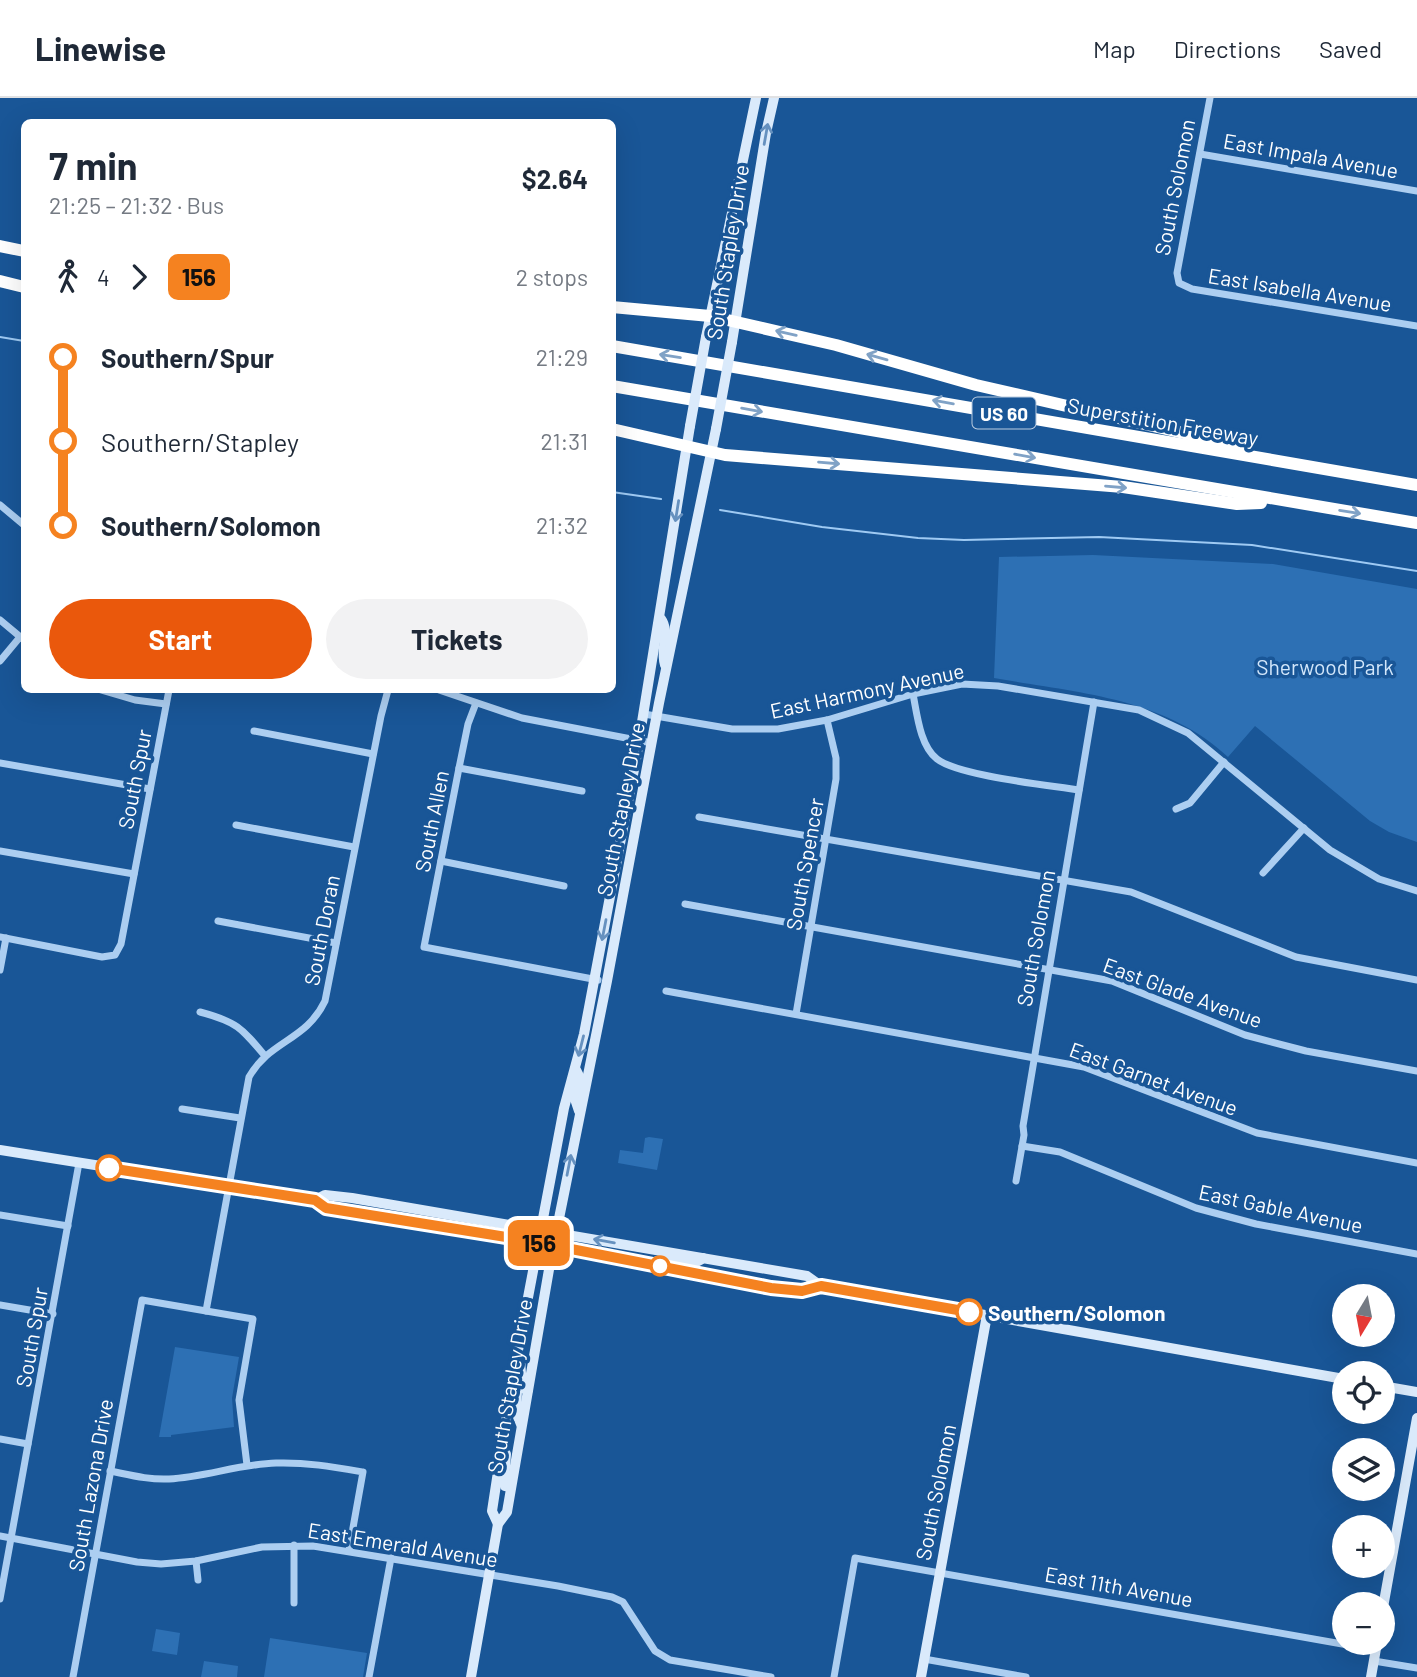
<!DOCTYPE html>
<meta charset="utf-8">
<style>
body{margin:0;font-family:Barlow,sans-serif;background:#f2f2f3;color:#1f2937;height:100vh;display:flex;flex-direction:column;font-size:26px;white-space:nowrap}
*{box-sizing:border-box;margin:0}
p{font-size:23px;color:#747a83}
.icon{flex:none;width:38px;height:38px;fill:none;stroke:currentColor;stroke-width:2;stroke-linecap:round;stroke-linejoin:round}
.map{position:relative;flex:1;overflow:hidden}
.panel{position:absolute;left:21px;top:21px;width:595px;height:574px;display:flex;flex-direction:column;background:#fff;border-radius:10px;box-shadow:0 7px 28px #0002}
.panel>*{flex:none}
.badge{padding:0 14px;border-radius:10px;font-size:24px;line-height:46px}
.needle{width:46px;rotate:190deg}
.controls{position:absolute;left:1332px;top:1186px;display:grid;gap:14px}
.controls a{display:grid;place-items:center;width:63px;height:63px;border-radius:50%;background:#fff;box-shadow:0 7px 28px #0002;font-size:35px}
.map>.badge{position:absolute;translate:-50% -50%;box-shadow:0 0 0 4px #fff}
.legs{display:flex;align-items:center;gap:10px;height:77px;padding:0 28px;font-size:23px}
.legs p{margin-inline-start:auto}
.overview{display:flex;align-items:center;justify-content:space-between;height:119px;padding:0 28px}
h1{font-size:38px;font-weight:700;line-height:52px}
.cta{display:flex;gap:14px;margin-top:auto;padding:14px 28px}
.cta a{flex:1;height:80px;border-radius:42px;background:#ea580c;color:#fff;font-size:28px;font-weight:700;line-height:80px;text-align:center}
.cta a+a{background:#f2f2f3;color:#1f2937}
ul{padding:0 28px;list-style:none}
li{display:flex;align-items:center;gap:24px;height:84px;font-size:26px}
li i{display:grid;place-items:center;width:10px;height:100%;margin:0 9px;background:currentColor}
li i::after{content:'';width:18px;height:18px;margin:-9px;border:5px solid;border-radius:50%;background:#fff}
li p{margin-inline-start:auto}
li:first-child i{background:linear-gradient(#0000 50%,currentColor 0)}
li:last-child i{background:linear-gradient(currentColor 50%,#0000 0)}
header{display:flex;align-items:center;gap:42px;box-sizing:border-box;height:98px;padding:0 35px;background:#fff;border-bottom:2px solid #e0e1e3}
header strong{font-size:33px}
nav{display:flex;gap:38px;margin-inline-start:auto;font-size:24px}
.map>svg:first-child{display:block}
.green{fill:#2d70b4}
.lines{fill:none;stroke-linecap:round;stroke-linejoin:round}
.stream{stroke:#9fcaf3;stroke-width:2}
.street{stroke:#accef1;stroke-width:7}
.secondary{stroke:#daeafb;stroke-width:10}
.highway{stroke:#fff;stroke-width:12}
.secondary-bridge{stroke:#daeafb;stroke-width:10}
.oneway{stroke:#6691bf}
.oneway2{stroke:#80a2c6}
.line-1-casing{stroke:#fff;stroke-width:16}
.line-1{stroke:#f58220;stroke-width:10}
.stop-1-dot{fill:#fff;stroke:#f58220;stroke-width:3.5}
.labels{text-anchor:middle;dominant-baseline:central;stroke-width:7;stroke-linejoin:round;paint-order:stroke}
.shield{fill:#195697;stroke:#bacce0;stroke-width:2}
.shield-label{font-size:19px;font-weight:bold;fill:#fff}
.street-label{font-size:21px;fill:#fff;stroke:#195697}
.park-label{font-size:21px;fill:#d3e7fb;stroke:#195697}
.stop-label{font-size:21px;font-weight:bold;fill:#fff;stroke:#195697;text-anchor:start}
</style>
<header>
<strong>Linewise</strong>
<nav><a>Map</a><a>Directions</a><a>Saved</a></nav>
</header>
<div class="map">
<svg width="1417" height="1579" viewBox="0 0 1417 1579">
<rect width="100%" height="100%" fill="#195697"/>
<g class="green">
<path d="M 1093,457 L 1273,466 L 1417,491 L 1417,744 L 1389,734 L 1370,723 L 1255,628 L 1228,659 C 1164,599 1077,595 994,580 L 999,459 Z"/>
<path d="M 649,1039 L 663,1041 L 657,1072 L 618,1065 L 620,1052 L 643,1055 L 645,1040 Z"/>
<path d="M 175,1249 L 239,1259 L 232,1300 L 234,1329 L 171,1337 L 171,1339 L 159,1339 Z"/>
<path d="M 156,1531 L 180,1535 L 177,1557 L 152,1553 Z"/>
<path d="M 270,1540 L 367,1555 L 363,1579 L 264,1579 Z"/>
<path d="M 204,1563 L 238,1568 L 237,1579 L 201,1579 Z"/>
</g>
<g class="lines">
<g class="stream">
<path d="M 0,239 L 24,243"/>
<path d="M 612,394 L 661,401"/>
<path d="M 720,412 L 822,429 L 918,440 L 964,442 L 1099,439 L 1252,447 L 1417,473"/>
</g>
<g class="street">
<path d="M 1210,0 L 1177,175 L 1179,185 L 1192,191 L 1417,228"/>
<path d="M 1200,56 L 1417,93"/>
<path d="M 0,407 L 24,427"/>
<path d="M 0,522 L 24,542"/>
<path d="M 0,563 L 20,539"/>
<path d="M 101,592 L 135,602 L 166,606"/>
<path d="M 439,592 L 522,620 L 652,645"/>
<path d="M 913,596 C 917,616 920,648 937,661 C 959,678 1048,687 1079,692"/>
<path d="M 476,605 L 468,626 L 459,670 L 424,849 L 598,882"/>
<path d="M 644,616 L 732,631 L 778,631 L 827,622 L 913,596 L 962,586 L 998,588 L 1139,612 L 1188,635 L 1330,752 L 1379,781 L 1417,793"/>
<path d="M 254,633 L 373,656"/>
<path d="M 0,665 L 150,691"/>
<path d="M 459,670 L 582,693"/>
<path d="M 1176,711 L 1190,705 L 1224,664"/>
<path d="M 699,719 L 1131,794 L 1296,859 L 1417,882"/>
<path d="M 236,727 L 354,749"/>
<path d="M 0,753 L 134,776"/>
<path d="M 441,763 L 564,788"/>
<path d="M 1263,775 L 1304,730"/>
<path d="M 685,806 L 1112,883 L 1245,937 L 1306,953 L 1417,973"/>
<path d="M 218,823 L 336,845"/>
<path d="M 0,839 L 102,859 L 115,857 L 121,846 L 169,592"/>
<path d="M 0,872 L 6,840"/>
<path d="M 666,893 L 1084,969 L 1257,1035 L 1417,1065"/>
<path d="M 200,914 C 237,924 241,929 265,958"/>
<path d="M 796,916 L 836,681 L 836,660 L 827,622"/>
<path d="M 182,1011 L 240,1020"/>
<path d="M 1022,1048 L 1060,1054 L 1196,1110 L 1256,1126 L 1417,1156"/>
<path d="M 1016,1083 L 1024,1037 L 1023,1028 L 1094,604"/>
<path d="M 0,1117 L 68,1128"/>
<path d="M 0,1207 L 53,1216"/>
<path d="M 206,1213 L 249,979 C 270,942 306,943 325,903 L 381,618 L 388,592"/>
<path d="M 0,1341 L 28,1346"/>
<path d="M 110,1373 C 130,1377 149,1382 169,1381 C 205,1379 240,1366 276,1365 C 306,1364 334,1369 363,1374 L 349,1452"/>
<path d="M 0,1438 L 137,1464 L 161,1466 L 196,1463 L 262,1449 L 313,1448 L 558,1488 L 612,1499 L 623,1504 L 655,1553 L 670,1562 L 771,1579"/>
<path d="M 294,1447 L 294,1505"/>
<path d="M 196,1463 L 198,1482"/>
<path d="M 0,1501 L 79,1065"/>
<path d="M 924,1561 L 1026,1579"/>
<path d="M 1374,1563 L 1417,1570"/>
<path d="M 73,1579 L 142,1202 L 253,1221 L 239,1302 L 247,1367"/>
<path d="M 369,1579 L 391,1460"/>
<path d="M 834,1579 L 855,1460 L 1376,1552"/>
</g>
<g class="secondary">
<path d="M 706,239 L 756,0"/>
<path d="M 732,244 L 766,35 L 774,0"/>
<path d="M 661,521 C 670,533 660,552 665,567"/>
<path d="M 576,972 L 579,978 L 575,1001 L 579,1013"/>
<path d="M 0,1052 L 315,1102 L 326,1110 L 525,1142 L 771,1190 L 802,1193 L 821,1188 L 833,1190 L 1344,1281"/>
<path d="M 315,1102 L 325,1097 L 352,1100 L 807,1178 L 821,1188"/>
<path d="M 649,1166 C 655,1164 661,1161 667,1161 C 680,1162 693,1169 703,1160"/>
<path d="M 520,1261 L 522,1290 L 528,1292"/>
<path d="M 1382,1288 L 1417,1294"/>
<path d="M 511,1289 L 517,1293 L 516,1314 L 521,1326"/>
<path d="M 506,1356 L 504,1384 L 505,1388 L 511,1389"/>
<path d="M 498,1426 L 492,1413 L 511,1289 L 564,1010 L 584,936 L 636,661 L 690,328"/>
<path d="M 1382,1515 L 1417,1320"/>
<path d="M 471,1579 L 498,1426 L 507,1414 L 551,1160 L 607,883 L 659,605 L 716,331"/>
<path d="M 921,1579 L 987,1217"/>
<path d="M 1371,1579 L 1377,1545"/>
</g>
<g class="highway">
<path d="M 0,148 L 24,153"/>
<path d="M 0,183 L 24,189"/>
<path d="M 612,209 L 710,218 L 836,247 L 976,287 L 1240,348"/>
<path d="M 612,248 L 1417,387"/>
<path d="M 612,288 L 1417,425"/>
<path d="M 612,331 L 725,357 L 1123,389 L 1237,406 L 1261,405"/>
</g>
<g class="secondary-bridge">
<path d="M 690,328 L 706,239"/>
<path d="M 716,331 L 732,244"/>
</g>
</g>
<defs><path id="oneway-shaft" d="M-6 0H5M1.5-3L5.5 0L1.5 3" fill="none" stroke-width="1.6" stroke-linecap="round" stroke-linejoin="round" transform="scale(1.75)"/></defs>
<g class="oneway">
<use href="#oneway-shaft" transform="translate(766 36) rotate(-80)"/>
<use href="#oneway-shaft" transform="translate(677 413) rotate(99)"/>
<use href="#oneway-shaft" transform="translate(604 832) rotate(101)"/>
<use href="#oneway-shaft" transform="translate(581 948) rotate(104)"/>
<use href="#oneway-shaft" transform="translate(569 1067) rotate(-79)"/>
<use href="#oneway-shaft" transform="translate(604 1143) rotate(-170)"/>
</g>
<g class="oneway2">
<use href="#oneway-shaft" transform="translate(786 235) rotate(-167)"/>
<use href="#oneway-shaft" transform="translate(670 258) rotate(-171)"/>
<use href="#oneway-shaft" transform="translate(877 259) rotate(-164)"/>
<use href="#oneway-shaft" transform="translate(943 304) rotate(-170)"/>
<use href="#oneway-shaft" transform="translate(752 312) rotate(10)"/>
<use href="#oneway-shaft" transform="translate(1025 358) rotate(10)"/>
<use href="#oneway-shaft" transform="translate(829 365) rotate(5)"/>
<use href="#oneway-shaft" transform="translate(1116 389) rotate(5)"/>
<use href="#oneway-shaft" transform="translate(1350 414) rotate(9)"/>
</g>
<g class="lines">
<g class="line-1-casing">
<path id="line-1" d="M 109,1070 L 315,1102 L 326,1110 L 525,1142 L 771,1190 L 802,1193 L 821,1188 L 969,1214"/>
</g>
<use href="#line-1" class="line-1"/>
</g>
<g class="stop-1-dot">
<circle cx="109" cy="1070" r="12"/>
<circle cx="660" cy="1168" r="9"/>
<circle cx="969" cy="1214" r="12"/>
</g>
<g class="labels">
<rect class="shield" x="972.5" y="299.5" width="63" height="31" rx="5"/>
<g class="shield-label">
<text x="1004" y="315">US 60</text>
</g>
<g class="street-label">
<text transform="translate(1311 57) rotate(10)">East Impala Avenue</text>
<text transform="translate(1174 89) rotate(-79)">South Solomon</text>
<text transform="translate(727 154) rotate(-81)">South Stapley Drive</text>
<text transform="translate(1300 191) rotate(9)">East Isabella Avenue</text>
<text transform="translate(1163 323) rotate(10)">Superstition Freeway</text>
<text transform="translate(867 592) rotate(-12)">East Harmony Avenue</text>
<text transform="translate(134 681) rotate(-79)">South Spur</text>
<text transform="translate(620 711) rotate(-79)">South Stapley Drive</text>
<text transform="translate(431 723) rotate(-79)">South Allen</text>
<text transform="translate(804 766) rotate(-80)">South Spencer</text>
<text transform="translate(321 832) rotate(-79)">South Doran</text>
<text transform="translate(1035 840) rotate(-80)">South Solomon</text>
<text transform="translate(1183 894) rotate(20)">East Glade Avenue</text>
<text transform="translate(1154 980) rotate(20)">East Garnet Avenue</text>
<text transform="translate(1281 1110) rotate(12)">East Gable Avenue</text>
<text transform="translate(31 1239) rotate(-80)">South Spur</text>
<text transform="translate(509 1288) rotate(-80)">South Stapley Drive</text>
<text transform="translate(90 1387) rotate(-80)">South Lazona Drive</text>
<text transform="translate(935 1394) rotate(-79)">South Solomon</text>
<text transform="translate(403 1446) rotate(9)">East Emerald Avenue</text>
<text transform="translate(1119 1488) rotate(10)">East 11th Avenue</text>
</g>
<g class="park-label">
<text x="1325" y="568">Sherwood Park</text>
</g>
<g class="stop-label">
<text x="988" y="1214">Southern/Solomon</text>
</g>
</g>
</svg>
<div class="controls">
<a><svg class="needle" viewBox="-14 -14 28 28"><path d="M0-13l5 13h-10z" fill="#e53935"/><path d="M0 13l5-13h-10z" fill="#747a83"/></svg></a>
<a><svg class="icon" aria-label="locate" viewBox="0 0 24 24"><circle cx="12" cy="12" r="6"/><path d="M12 2v4M12 18v4M2 12h4M18 12h4"/></svg></a>
<a><svg class="icon" aria-label="layers" viewBox="0 0 24 24"><path d="M12 4l9 5-9 5-9-5zM3 14l9 5 9-5"/></svg></a>
<a>+</a>
<a>−</a>
</div>
<b class="badge" style="left:539px;top:1145px;background:#f58220;color:#111">156</b>
<section class="panel">
<div class="overview"><div><h1>7 min</h1><p>21:25 – 21:32 · Bus</p></div><b>$2.64</b></div>
<div class="legs"><svg class="icon" aria-label="walk" viewBox="0 0 24 24"><circle cx="13" cy="4" r="2"/><path d="M13 8l-2 6 4 7M11 14l-3 7M7 12l3-4h3l4 4"/></svg>4<svg class="icon" aria-label="forward" viewBox="0 0 24 24"><path d="M9 5l7 7-7 7"/></svg><b class="badge" style="background:#f58220;color:#111">156</b><p>2 stops</p></div>
<ul>
<li><i style="color:#f58220"></i><b>Southern/Spur</b><p>21:29</p></li>
<li><i style="color:#f58220"></i><span>Southern/Stapley</span><p>21:31</p></li>
<li><i style="color:#f58220"></i><b>Southern/Solomon</b><p>21:32</p></li>
</ul>
<div class="cta"><a>Start</a><a>Tickets</a></div>
</section>
</div>
